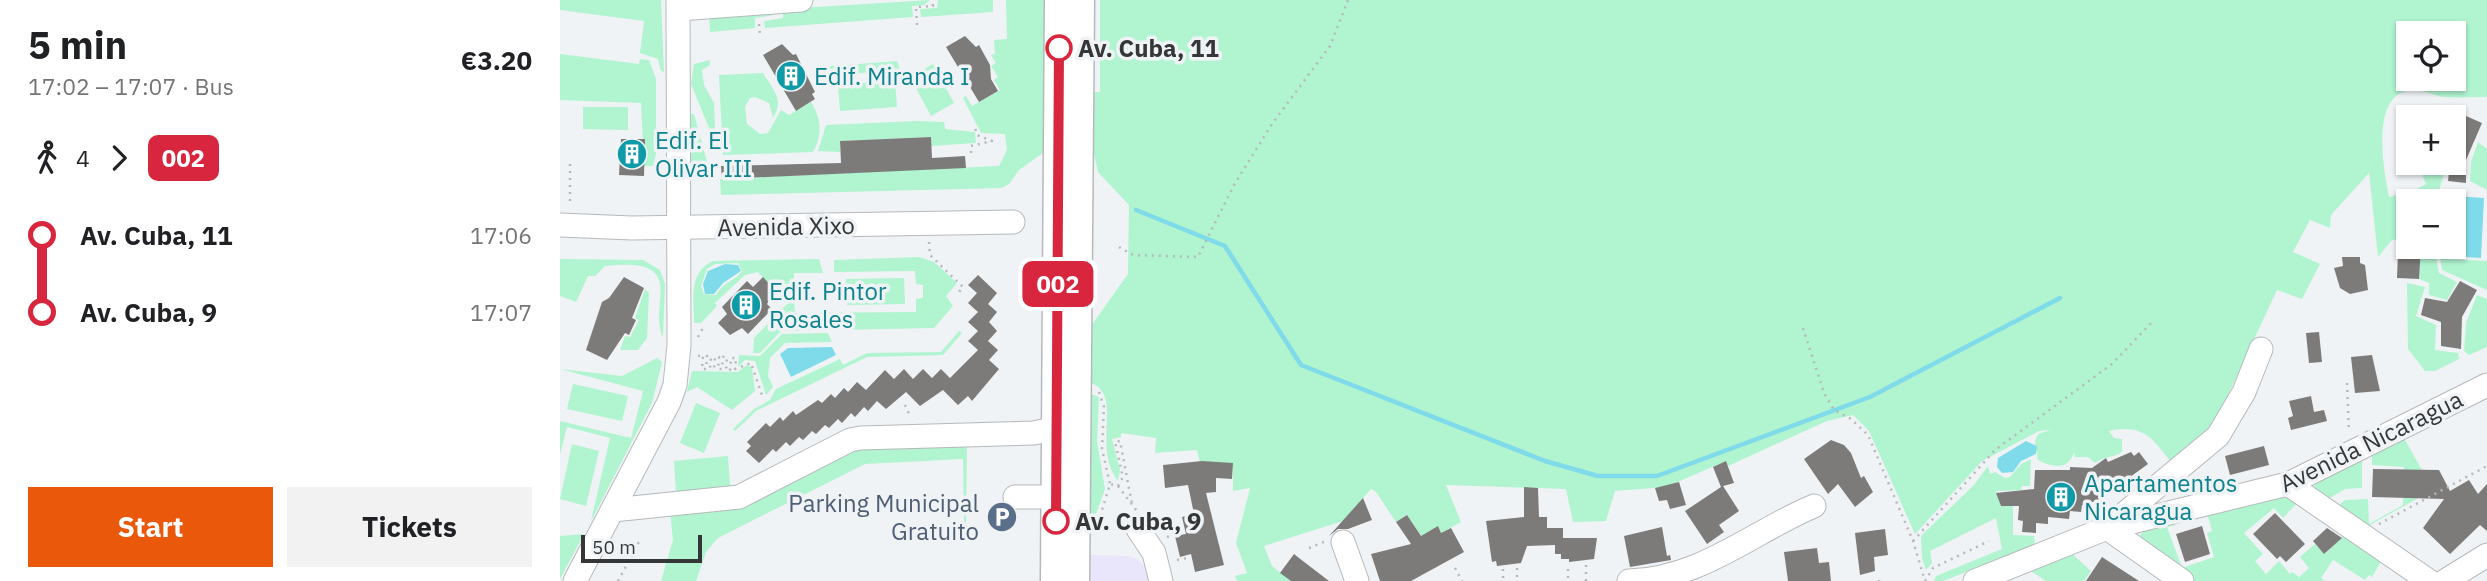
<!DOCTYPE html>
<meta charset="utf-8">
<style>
body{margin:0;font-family:"IBM Plex Sans",sans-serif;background:#f2f2f2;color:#202124;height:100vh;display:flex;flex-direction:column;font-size:26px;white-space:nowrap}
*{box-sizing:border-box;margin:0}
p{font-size:23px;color:#757577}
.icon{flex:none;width:38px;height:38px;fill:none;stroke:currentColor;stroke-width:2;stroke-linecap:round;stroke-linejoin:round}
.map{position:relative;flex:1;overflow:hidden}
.panel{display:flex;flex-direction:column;background:#fff;width:560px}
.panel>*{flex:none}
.badge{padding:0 14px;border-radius:10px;font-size:24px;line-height:46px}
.tools{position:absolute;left:1836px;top:21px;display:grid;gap:14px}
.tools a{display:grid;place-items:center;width:70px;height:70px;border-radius:0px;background:#fff;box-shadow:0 2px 5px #0004;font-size:35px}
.scale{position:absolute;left:21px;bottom:18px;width:121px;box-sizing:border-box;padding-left:7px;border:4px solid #353637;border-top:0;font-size:19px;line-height:24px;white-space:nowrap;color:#353637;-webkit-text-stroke:5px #f0f3f5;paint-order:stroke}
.map>.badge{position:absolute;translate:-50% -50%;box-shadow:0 0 0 4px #fff}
.legs{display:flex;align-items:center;gap:10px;height:77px;padding:0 28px;font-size:23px}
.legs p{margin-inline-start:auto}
.summary{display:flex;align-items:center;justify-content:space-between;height:119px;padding:0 28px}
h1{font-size:38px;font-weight:800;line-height:52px}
.primary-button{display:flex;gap:14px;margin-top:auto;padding:14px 28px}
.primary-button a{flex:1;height:80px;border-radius:0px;background:#ea580c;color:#fff;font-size:28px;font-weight:800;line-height:80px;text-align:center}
.primary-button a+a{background:#f2f2f2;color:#202124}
ul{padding:0 28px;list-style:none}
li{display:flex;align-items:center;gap:24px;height:77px;font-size:26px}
li i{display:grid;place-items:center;width:10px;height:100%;margin:0 9px;background:currentColor}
li i::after{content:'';width:18px;height:18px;margin:-9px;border:5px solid;border-radius:50%;background:#fff}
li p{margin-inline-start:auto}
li:first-child i{background:linear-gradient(#0000 50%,currentColor 0)}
li:last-child i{background:linear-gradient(currentColor 50%,#0000 0)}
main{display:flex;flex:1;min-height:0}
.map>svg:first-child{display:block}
.education{fill:#e9e5fb}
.green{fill:#b0f4d0;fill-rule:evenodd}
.water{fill:#7fdbea}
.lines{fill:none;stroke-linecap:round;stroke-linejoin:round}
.stream{stroke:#7fdbea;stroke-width:4.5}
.building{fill:#7d7b79}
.minor-casing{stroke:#b6b9bb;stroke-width:25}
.major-casing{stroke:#b6b9bb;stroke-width:31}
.path{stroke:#b6b9bb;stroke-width:2.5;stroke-dasharray:2 5;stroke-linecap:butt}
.minor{stroke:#fff;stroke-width:23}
.major{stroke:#fff;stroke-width:28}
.line-1-casing{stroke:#fff;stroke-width:16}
.line-1{stroke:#d7263d;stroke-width:10}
.stop-1-dot{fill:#fff;stroke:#d7263d;stroke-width:3.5}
.labels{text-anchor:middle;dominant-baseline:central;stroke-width:7;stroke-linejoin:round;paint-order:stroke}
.stop-label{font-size:24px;font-weight:bold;fill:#353637;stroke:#f0f3f5;text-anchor:start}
.culture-label{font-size:24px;fill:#0d838f;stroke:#f0f3f5;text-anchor:start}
.street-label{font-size:24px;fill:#353637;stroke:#f0f3f5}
.service-label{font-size:24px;fill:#4e5e75;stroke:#f0f3f5;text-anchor:end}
</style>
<main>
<section class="panel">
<div class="summary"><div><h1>5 min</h1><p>17:02 – 17:07 · Bus</p></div><b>€3.20</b></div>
<div class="legs"><svg class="icon" aria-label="walk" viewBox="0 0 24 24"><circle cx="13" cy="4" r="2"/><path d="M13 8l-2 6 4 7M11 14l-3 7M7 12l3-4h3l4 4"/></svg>4<svg class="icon" aria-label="forward" viewBox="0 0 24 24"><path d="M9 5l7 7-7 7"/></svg><b class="badge" style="background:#d7263d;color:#fff">002</b></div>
<ul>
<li><i style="color:#d7263d"></i><b>Av. Cuba, 11</b><p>17:06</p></li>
<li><i style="color:#d7263d"></i><b>Av. Cuba, 9</b><p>17:07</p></li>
</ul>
<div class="primary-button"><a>Start</a><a>Tickets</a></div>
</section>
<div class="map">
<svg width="1927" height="581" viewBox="0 0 1927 581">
<rect width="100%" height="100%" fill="#f0f3f5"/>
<path class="education" d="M 529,555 L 568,556 L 577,559 L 588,569 L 592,581 L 529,581 Z"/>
<g class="green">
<path d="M 0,0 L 101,0 L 104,72 L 101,71 L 98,59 L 80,53 L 84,21 L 0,10 Z"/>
<path d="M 370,0 L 364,5 L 352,6 L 353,17 L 205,28 L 204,21 L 223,18 L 223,9 Z"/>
<path d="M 378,0 L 433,0 L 433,12 L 361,17 L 360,9 L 377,8 Z"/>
<path d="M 446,0 L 483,0 L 484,3 L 487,150 L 459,170 L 449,184 L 442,188 L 161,195 L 160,179 L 439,166 L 447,150 L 445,134 L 421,133 L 403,98 L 406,96 L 412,106 L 440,90 L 434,80 L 438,77 L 431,66 L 436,63 L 431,55 L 435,54 L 434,40 L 447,39 Z"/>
<path d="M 540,0 L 1927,0 L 1927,97 C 1913,97 1897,98 1883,97 C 1873,95 1861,89 1851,90 C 1809,94 1824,172 1829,197 L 1853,191 L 1866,184 L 1857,163 L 1887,163 L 1876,201 L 1848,201 L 1848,238 L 1832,240 L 1818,257 L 1809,173 L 1771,215 L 1770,228 L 1750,220 L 1733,252 L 1760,264 L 1742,299 L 1717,290 L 1654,425 L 1610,461 C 1592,437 1582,424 1549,431 L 1554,438 L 1562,439 L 1562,452 C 1553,458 1545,456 1535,463 L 1528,457 L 1515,457 L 1514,452 C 1509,470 1493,468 1478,460 L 1475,441 L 1478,434 L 1491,430 L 1479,431 L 1422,461 L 1355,534 L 1309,431 L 1293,415 L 1267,421 L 1168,466 L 1166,461 L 1106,487 L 1055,491 L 1046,521 L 1013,522 L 1006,489 L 886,485 L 901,522 L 881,533 L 878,527 L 861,536 L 847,515 L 836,522 L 816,492 L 811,489 L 783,521 L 704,546 L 712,566 L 731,581 L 677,581 L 675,576 L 687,573 L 676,543 L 690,488 L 673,491 L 673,463 L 640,463 L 637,450 L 595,453 L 596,438 L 561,433 L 561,437 L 552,439 L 560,470 L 558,481 C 531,446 564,395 531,383 L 531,326 L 568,274 L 569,205 L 538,172 L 533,150 L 533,92 L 540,92 ZM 1848,33 L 1894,33 L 1894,79 L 1848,79 Z"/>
<path d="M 214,9 L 214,15 L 195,18 L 195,28 L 150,32 L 149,14 Z"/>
<path d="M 0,54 L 79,64 L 80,59 L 89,60 L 96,79 L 96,154 L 93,166 L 84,166 L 81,103 L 0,100 Z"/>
<path d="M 150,60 L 150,65 L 142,70 L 144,85 L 154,103 L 156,145 L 131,84 L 134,64 Z"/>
<path d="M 337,61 L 340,70 L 261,76 L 260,67 Z"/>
<path d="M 373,64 L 394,103 L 371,116 L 350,77 Z"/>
<path d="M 203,73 C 215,92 224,100 213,118 L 209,103 L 195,97 L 190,98 L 185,107 L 187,124 L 200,134 L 208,133 L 221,110 L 229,115 L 251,102 C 261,118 263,135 253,152 L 163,155 L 159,75 Z"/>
<path d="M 335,80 L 337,107 L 280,111 L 278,85 Z"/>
<path d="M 23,107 L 68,107 L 68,130 L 23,129 Z"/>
<path d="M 131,114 L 134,114 L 147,162 L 152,168 L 131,170 Z"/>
<path d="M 356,121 L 384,122 L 385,129 L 415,132 L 416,143 L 371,146 L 370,137 L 280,141 L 280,152 L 258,151 L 266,125 Z"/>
<path d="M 1918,142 L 1927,149 L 1927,190 L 1910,181 L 1911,162 Z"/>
<path d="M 1861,247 L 1874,247 L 1879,273 L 1897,282 L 1887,300 L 1869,295 L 1869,283 L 1859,279 Z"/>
<path d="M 1878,247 L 1889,247 L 1889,259 L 1927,261 L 1927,290 L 1882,270 Z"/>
<path d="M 359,257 L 374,262 L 397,283 L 386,296 L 393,306 L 374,328 L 221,331 L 200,353 L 193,353 L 194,338 L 234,297 L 235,313 L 356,312 L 356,299 L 363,298 L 363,285 L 356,284 L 355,271 L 274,272 L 274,260 Z"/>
<path d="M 0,259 L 83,260 L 100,270 L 105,284 L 103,337 C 88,303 130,256 45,266 L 35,276 L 28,276 L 16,302 L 0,296 Z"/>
<path d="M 259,259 L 263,273 L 234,273 L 234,289 L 222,299 L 198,272 L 185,275 L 155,303 L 157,306 L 141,323 L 134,323 C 134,300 128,272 153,261 ZM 178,263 L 182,271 C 175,281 163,282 156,295 L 144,294 L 141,286 L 147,269 L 155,264 Z"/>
<path d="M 344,278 L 345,304 L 287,305 L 286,279 Z"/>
<path d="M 1847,283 L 1865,287 L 1856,316 L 1876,325 L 1875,350 L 1898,353 L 1899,359 L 1875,371 L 1865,371 L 1848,349 Z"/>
<path d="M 85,289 L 89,293 L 87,338 L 78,350 L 60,350 L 65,336 L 70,337 L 79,320 L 75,318 Z"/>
<path d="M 1917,295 L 1927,299 L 1927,347 L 1909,355 L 1904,351 L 1906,323 Z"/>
<path d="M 399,331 L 402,333 L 383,355 L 307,357 L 196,411 L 175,431 L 173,429 L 194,409 L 210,400 L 216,389 L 280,359 L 283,365 L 307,353 L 381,352 Z"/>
<path d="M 268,333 L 272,342 L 225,343 L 210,358 L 208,376 L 213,387 L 206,395 L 195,361 L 185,360 L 178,367 L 179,355 L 200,356 L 222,334 Z"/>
<path d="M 97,358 L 102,362 L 92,403 L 31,521 L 50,438 L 7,427 L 0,454 L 0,421 L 71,438 L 83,391 L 0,369 L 62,376 Z"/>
<path d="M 187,365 L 192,367 L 195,391 L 172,410 L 137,387 L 127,392 L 132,371 L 178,372 Z"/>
<path d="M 13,384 L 68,396 L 62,421 L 7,409 Z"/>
<path d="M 531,394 L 539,397 L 537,441 L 545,489 L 533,522 L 530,545 Z"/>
<path d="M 136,403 L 160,413 L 144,453 L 120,443 Z"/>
<path d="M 1844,438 L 1873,490 L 1808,526 L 1778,506 L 1785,500 L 1808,499 L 1809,524 L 1843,505 L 1844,467 L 1812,465 L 1812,454 Z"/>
<path d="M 407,442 L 406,524 L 404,522 L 403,459 L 305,464 L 158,538 L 146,552 L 136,581 L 101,581 L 113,540 L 110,512 L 298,447 Z"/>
<path d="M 12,444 L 39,451 L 26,506 L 0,499 Z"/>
<path d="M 168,456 L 170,486 L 116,492 L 114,461 Z"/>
<path d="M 1471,459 L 1470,486 L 1462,486 L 1461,490 L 1436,491 L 1441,506 L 1453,506 L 1453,535 L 1474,536 L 1475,545 L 1383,581 L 1374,581 L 1376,576 L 1442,549 L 1436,518 L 1370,551 L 1372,563 L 1366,570 L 1362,558 L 1361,536 L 1414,485 L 1428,466 L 1430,474 L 1435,472 L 1445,478 L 1450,477 L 1461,464 Z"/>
<path d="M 1802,459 L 1802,488 L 1785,489 L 1768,499 L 1754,489 L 1755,482 Z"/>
<path d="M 1723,497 L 1738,502 L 1723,518 L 1714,508 L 1684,533 L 1703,554 L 1695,561 L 1706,574 L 1719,561 L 1730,574 L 1732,572 L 1739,577 L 1749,568 L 1740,557 L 1755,544 L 1765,554 L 1786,533 L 1823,558 L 1812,577 L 1809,575 L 1805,580 L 1773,560 L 1761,578 L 1765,581 L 1632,581 L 1578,537 L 1586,529 L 1614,522 L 1615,525 L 1607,527 L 1622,568 L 1654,557 L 1647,533 L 1652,531 L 1648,516 L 1621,523 L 1621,520 Z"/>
<path d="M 24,534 L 0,579 L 0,536 Z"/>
<path d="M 1510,552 L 1531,571 L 1524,581 L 1486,581 L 1468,569 Z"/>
</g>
<g class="water">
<path d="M 1895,196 L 1924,198 L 1921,258 L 1891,256 Z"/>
<path d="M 165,264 L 178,265 L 181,271 L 163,283 L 154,294 L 145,294 L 143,284 L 148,271 Z"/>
<path d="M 272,347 L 276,355 L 231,377 L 220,354 L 228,348 Z"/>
<path d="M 1466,441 L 1477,446 L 1476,454 L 1461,461 L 1453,472 L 1442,473 L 1437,467 L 1438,458 Z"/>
</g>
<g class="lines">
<path class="stream" d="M 576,210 L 665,246 L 741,365 L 985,461 L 1038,476 L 1097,476 L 1310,397 L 1500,298"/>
</g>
<g class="building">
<path d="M 405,36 L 416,47 L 419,45 L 430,65 L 431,79 L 438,91 L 419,102 L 386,47 Z"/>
<path d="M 222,44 L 233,55 L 236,54 L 255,92 L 252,94 L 255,99 L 236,111 L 203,55 Z"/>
<path d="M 1906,116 L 1922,123 L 1906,160 L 1906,183 L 1888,181 L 1890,163 L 1894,163 L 1894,141 Z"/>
<path d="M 371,137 L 372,158 L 405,156 L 406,168 L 162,179 L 161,166 L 281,163 L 280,141 Z"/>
<path d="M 61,139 L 85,139 L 84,176 L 59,175 Z"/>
<path d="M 1849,247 L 1861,247 L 1859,279 L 1837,278 L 1838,253 L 1848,254 Z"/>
<path d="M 1782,257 L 1800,257 L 1800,263 L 1805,265 L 1808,290 L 1790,294 L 1780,288 L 1774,268 L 1783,266 Z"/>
<path d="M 418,275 L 437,293 L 428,304 L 437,312 L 429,322 L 437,331 L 428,341 L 438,350 L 429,360 L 439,369 L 412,401 L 408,396 L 398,405 L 383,390 L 360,406 L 346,392 L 326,409 L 317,401 L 308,411 L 304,407 L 295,417 L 291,413 L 282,423 L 278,419 L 269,428 L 265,425 L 256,434 L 252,431 L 243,440 L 239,437 L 230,446 L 226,442 L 216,452 L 213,449 L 199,463 L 186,451 L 191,446 L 187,442 L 206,423 L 210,427 L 220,417 L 223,421 L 233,411 L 236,415 L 258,400 L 262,403 L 271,394 L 275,398 L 284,388 L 288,392 L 297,382 L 306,390 L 325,370 L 334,379 L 344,369 L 353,379 L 363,369 L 372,378 L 381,369 L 390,378 L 418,350 L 408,341 L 418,331 L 408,322 L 418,312 L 408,303 L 417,293 L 408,285 Z"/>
<path d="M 64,277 L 84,288 L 72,318 L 76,320 L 69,335 L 65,333 L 47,360 L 26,350 L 42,302 L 49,298 Z"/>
<path d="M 203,277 L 215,290 L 207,304 L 212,309 L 188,334 L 182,328 L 170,335 L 158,323 L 167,314 L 162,307 L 187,281 L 193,287 Z"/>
<path d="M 1900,281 L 1917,290 L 1902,317 L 1901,349 L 1881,346 L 1881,322 L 1861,315 L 1865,298 L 1887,302 Z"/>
<path d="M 1759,332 L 1762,362 L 1749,363 L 1746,333 Z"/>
<path d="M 1812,355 L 1820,391 L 1795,393 L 1791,357 Z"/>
<path d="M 1751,396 L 1754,412 L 1764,410 L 1767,421 L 1731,430 L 1728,418 L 1733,416 L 1729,401 Z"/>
<path d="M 1271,440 L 1284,445 L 1291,453 L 1301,478 L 1304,476 L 1313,492 L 1295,507 L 1278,484 L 1268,494 L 1244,459 Z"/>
<path d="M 1704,446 L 1709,465 L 1670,475 L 1665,456 Z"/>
<path d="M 1571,452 L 1574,456 L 1579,452 L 1588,464 L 1536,502 L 1531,502 L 1531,505 L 1522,505 L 1521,512 L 1510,511 L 1509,519 L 1488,517 L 1488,524 L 1476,523 L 1476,533 L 1462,532 L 1463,521 L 1458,520 L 1459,506 L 1441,506 L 1436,493 L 1474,489 L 1475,470 L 1510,470 L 1510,467 L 1532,468 L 1546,458 L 1548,462 Z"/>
<path d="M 642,461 L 673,463 L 672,479 L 656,478 L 656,492 L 646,493 L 664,565 L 635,572 L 631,554 L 620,557 L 615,536 L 626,534 L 622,517 L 634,514 L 628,485 L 605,488 L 603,465 Z"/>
<path d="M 1166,461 L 1174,483 L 1163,486 L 1179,511 L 1159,525 L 1164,532 L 1147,544 L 1125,511 L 1161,487 L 1153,467 Z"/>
<path d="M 1813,469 L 1879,470 L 1890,491 L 1909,480 L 1918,494 L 1927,484 L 1927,531 L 1920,525 L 1890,554 L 1863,528 L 1884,499 L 1812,497 Z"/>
<path d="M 1119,482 L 1126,505 L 1110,509 L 1107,500 L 1099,501 L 1095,488 Z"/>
<path d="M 964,487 L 978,488 L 979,517 L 987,517 L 987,528 L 1003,528 L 1003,538 L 1037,538 L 1034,559 L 1009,562 L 1009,559 L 1001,559 L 1001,554 L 995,554 L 995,545 L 967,546 L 961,563 L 937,566 L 936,561 L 932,562 L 926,521 L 964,517 Z"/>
<path d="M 803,498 L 812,520 L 788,529 L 778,529 L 769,536 Z"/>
<path d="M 1715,513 L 1745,544 L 1726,562 L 1720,556 L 1717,559 L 1693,534 Z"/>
<path d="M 847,515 L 861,536 L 878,526 L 881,533 L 891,528 L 904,552 L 851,581 L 820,581 L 811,554 L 851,544 L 836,522 Z"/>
<path d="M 1642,526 L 1650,554 L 1625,562 L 1616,534 Z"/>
<path d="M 1102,527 L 1107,556 L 1110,555 L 1111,560 L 1070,567 L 1064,536 Z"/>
<path d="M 1767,528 L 1782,538 L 1764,554 L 1753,541 Z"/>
<path d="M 1325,529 L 1328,555 L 1314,557 L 1315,571 L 1300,575 L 1295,533 Z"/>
<path d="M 1257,548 L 1259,563 L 1269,562 L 1271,581 L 1228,581 L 1224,552 Z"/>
<path d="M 734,554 L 739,558 L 769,581 L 731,581 L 720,573 Z"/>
<path d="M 1542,557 L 1579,581 L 1526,581 Z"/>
</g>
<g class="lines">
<g class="minor-casing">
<g id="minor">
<path d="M 119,9 L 241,0"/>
<path d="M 0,225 L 72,228 L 453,222"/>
<path d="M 1728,484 L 1869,581"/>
<path d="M 455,497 L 497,497"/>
<path d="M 53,510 L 179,497 L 290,440 L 301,438 L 474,433 L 510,425"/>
<path d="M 1552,524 L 1658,436 L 1684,392 L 1701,349"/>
<path d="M 1547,528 L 1622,581"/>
<path d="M 578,529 L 594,553 L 601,581"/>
<path d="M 783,542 L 797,581"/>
<path d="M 15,581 L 109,402 L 115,385 L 119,345 L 118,0"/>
<path d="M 1069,581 C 1141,579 1192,532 1254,506"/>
<path d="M 1415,581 L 1547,528 L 1728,484 L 1927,385"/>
<path d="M 1885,581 L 1927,555"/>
</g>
</g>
<g class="major-casing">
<g id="major">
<path d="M 495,581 L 499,0"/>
<path d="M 515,581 L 520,0"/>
</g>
</g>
<g class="path">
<path d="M 199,24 L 200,36"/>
<path d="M 357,25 L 356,7 L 373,6 L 372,0"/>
<path d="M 411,153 L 411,146 L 432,141 L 417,135 L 415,128"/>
<path d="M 10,164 L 10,205"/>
<path d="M 369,242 L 370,255 L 403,287 L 399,292"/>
<path d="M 559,247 L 573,255 L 638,257 L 674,185 L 712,124 L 770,46 L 788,0"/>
<path d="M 1243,328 L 1264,393 L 1274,410 L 1291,419 L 1308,435 L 1353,541 L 1365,581"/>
<path d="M 138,337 L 143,328"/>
<path d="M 138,356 L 143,355 L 142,369 L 146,369 L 147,356 L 151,357 L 150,368 L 154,368 L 155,357 L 159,357 L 158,369 L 162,369 L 163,357 L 167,357 L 166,370 L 170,370 L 171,358 L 176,358 L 175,369 L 191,363 L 203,398"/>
<path d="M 1787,383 L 1789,432"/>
<path d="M 539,392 L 544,407 L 542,449 L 550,484"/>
<path d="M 345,405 L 350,416"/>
<path d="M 558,486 L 577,511"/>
<path d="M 538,523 L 550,484 L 558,486 L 563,477 L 555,442 L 560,441 L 572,504"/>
<path d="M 1819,524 L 1927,466"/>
<path d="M 607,537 L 621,533"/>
<path d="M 1353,541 L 1435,450 L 1552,364 L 1594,320"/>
<path d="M 749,548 L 766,541"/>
<path d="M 617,560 L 627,558"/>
<path d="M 1026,565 L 1026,581"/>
<path d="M 895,568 L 902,581"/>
<path d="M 957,568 L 957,581"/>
<path d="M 943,569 L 943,581"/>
<path d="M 1008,569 L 1008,581"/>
<path d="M 1319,580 L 1319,581"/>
<path d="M 58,581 L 80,540"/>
<path d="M 1365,581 L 1373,568 L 1429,541"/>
</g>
<use href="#minor" class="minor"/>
<use href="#major" class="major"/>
</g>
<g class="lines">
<g class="line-1-casing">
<path id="line-1" d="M 496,521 L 499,48"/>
</g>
<use href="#line-1" class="line-1"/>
</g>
<defs>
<g id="building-disc" transform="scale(1.575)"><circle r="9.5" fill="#0f9aa8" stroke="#f0f3f5"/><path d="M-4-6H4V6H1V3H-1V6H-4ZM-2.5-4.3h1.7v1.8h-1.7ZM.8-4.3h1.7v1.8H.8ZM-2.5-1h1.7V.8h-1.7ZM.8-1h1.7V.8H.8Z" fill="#fff"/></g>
<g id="parking-disc" transform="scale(1.575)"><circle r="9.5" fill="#5c6f8a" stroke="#f0f3f5"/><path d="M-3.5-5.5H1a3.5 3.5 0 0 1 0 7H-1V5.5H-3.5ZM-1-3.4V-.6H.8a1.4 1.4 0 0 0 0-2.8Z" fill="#fff"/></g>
</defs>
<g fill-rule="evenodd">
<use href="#building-disc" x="231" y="76"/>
<use href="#building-disc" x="72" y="154"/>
<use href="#building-disc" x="186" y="305"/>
<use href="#building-disc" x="1501" y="497"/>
<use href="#parking-disc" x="442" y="517"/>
</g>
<g class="stop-1-dot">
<circle cx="499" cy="48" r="12"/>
<circle cx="496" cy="521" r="12"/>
</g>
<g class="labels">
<g class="stop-label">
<text x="518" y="48">Av. Cuba, 11</text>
<text x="515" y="521">Av. Cuba, 9</text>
</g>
<g class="culture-label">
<text x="254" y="76">Edif. Miranda I</text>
<text x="95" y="140">Edif. El<tspan x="95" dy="28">Olivar III</tspan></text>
<text x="209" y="291">Edif. Pintor<tspan x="209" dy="28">Rosales</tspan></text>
<text x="1524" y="483">Apartamentos<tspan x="1524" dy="28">Nicaragua</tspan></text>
</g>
<g class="street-label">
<text transform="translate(226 226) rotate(-1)">Avenida Xixo</text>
<text transform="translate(1811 441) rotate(-26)">Avenida Nicaragua</text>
</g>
<g class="service-label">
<text x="419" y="503">Parking Municipal<tspan x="419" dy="28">Gratuito</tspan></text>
</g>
</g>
</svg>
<div class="tools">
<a><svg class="icon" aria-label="locate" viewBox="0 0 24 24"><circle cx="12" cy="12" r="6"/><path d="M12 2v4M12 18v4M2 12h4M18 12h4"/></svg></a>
<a>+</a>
<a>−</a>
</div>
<div class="scale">50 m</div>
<b class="badge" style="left:498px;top:284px;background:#d7263d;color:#fff">002</b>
</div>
</main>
